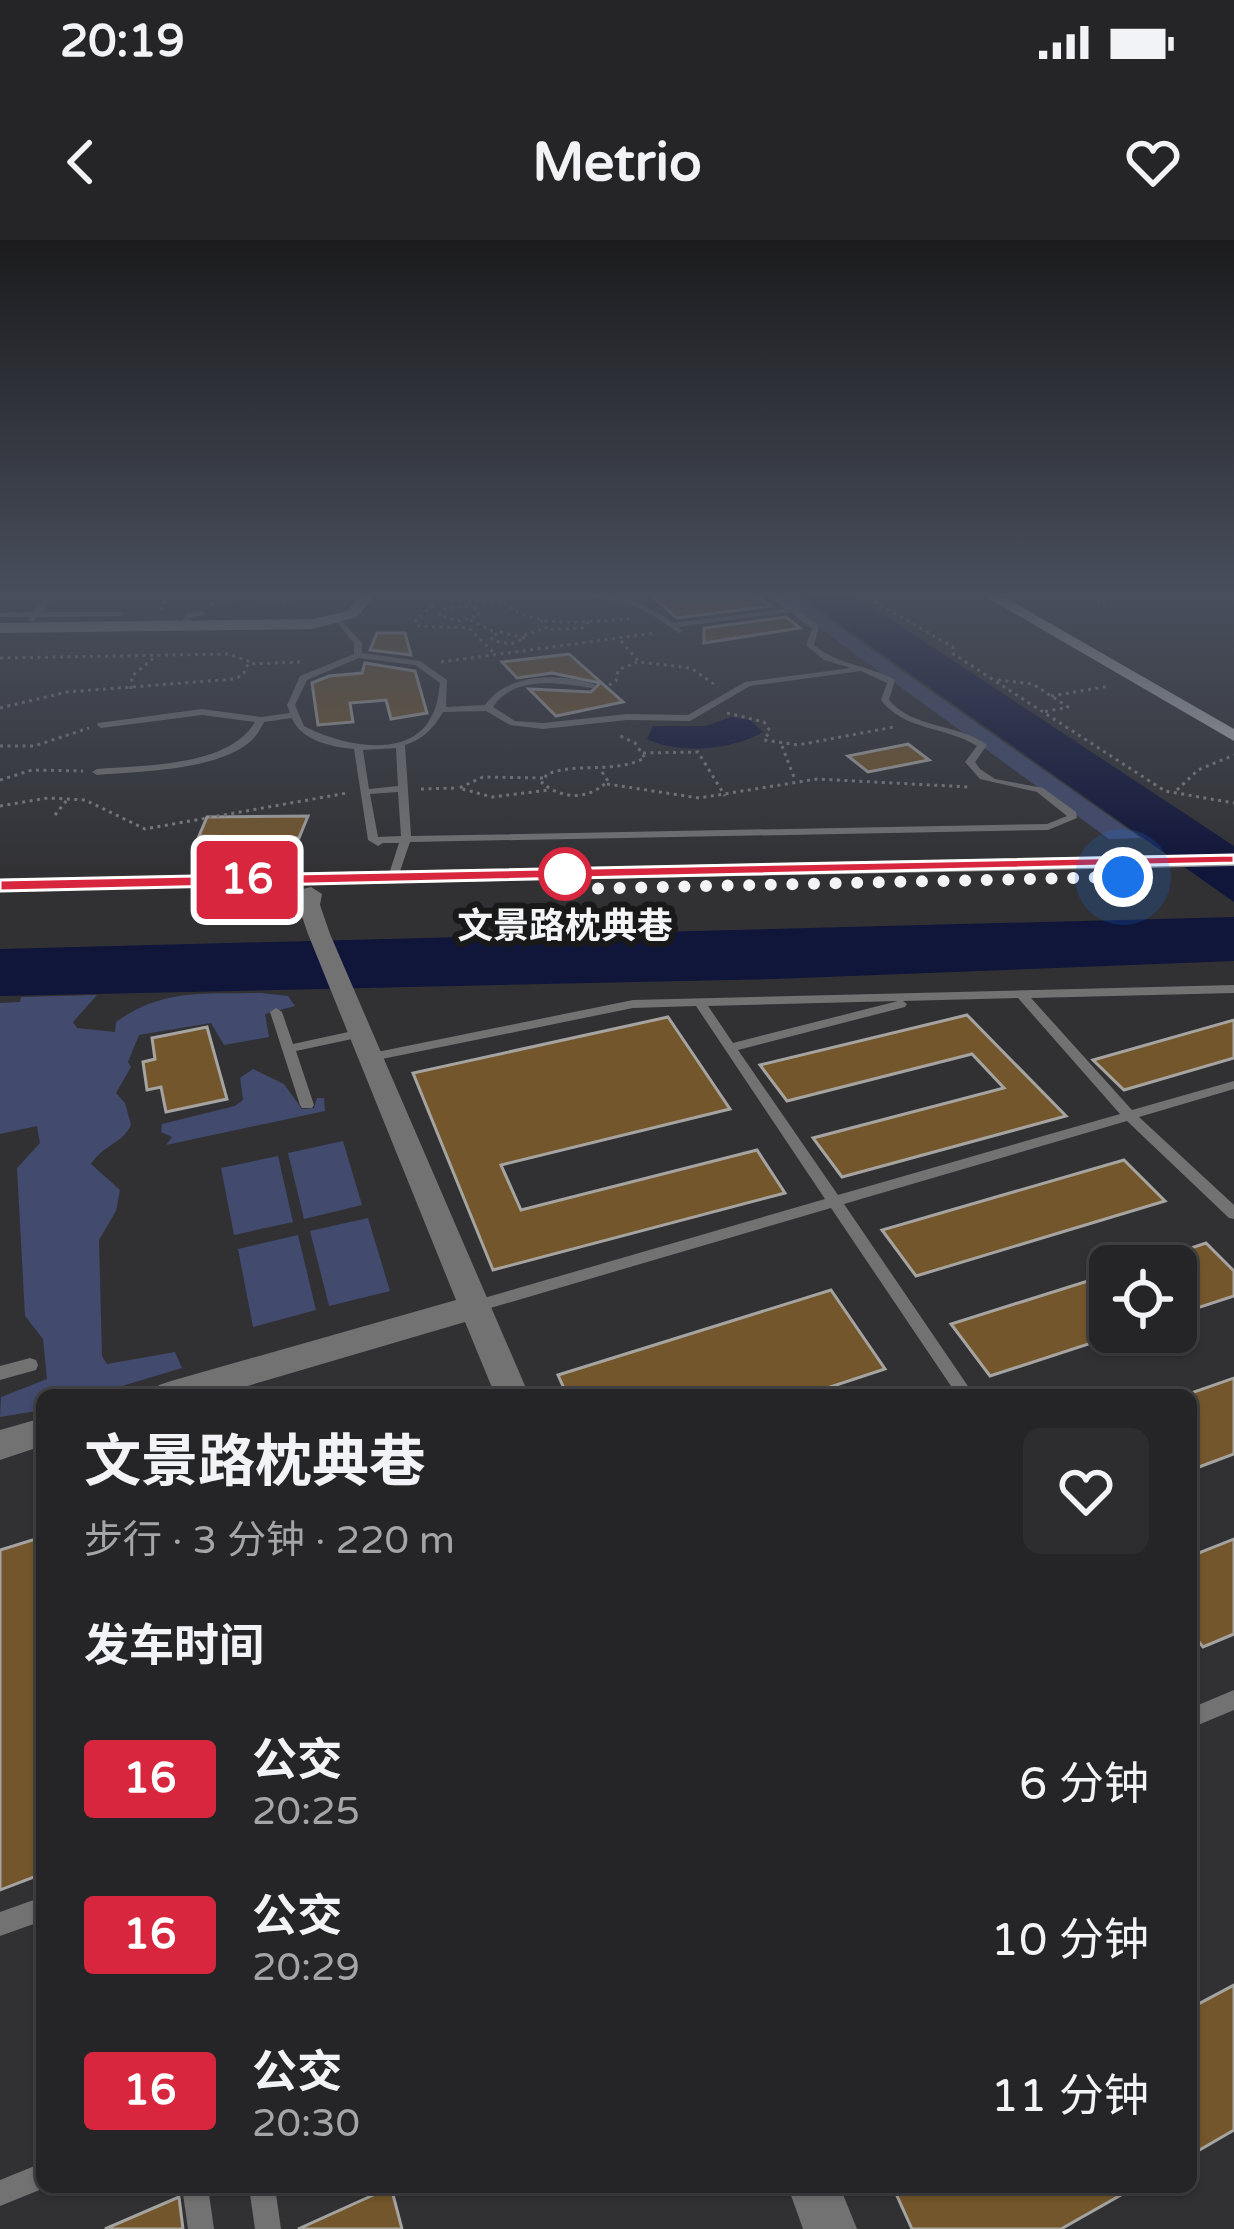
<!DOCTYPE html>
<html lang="zh">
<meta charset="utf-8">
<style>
body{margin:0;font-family:"Varela Round","Noto Sans SC",sans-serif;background:#2d2d2f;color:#f1f3f6;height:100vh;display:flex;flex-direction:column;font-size:45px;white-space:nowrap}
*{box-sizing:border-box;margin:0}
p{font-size:39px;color:#a3a5a7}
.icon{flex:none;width:66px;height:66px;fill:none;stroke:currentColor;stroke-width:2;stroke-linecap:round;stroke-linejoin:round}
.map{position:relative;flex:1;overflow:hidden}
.drawer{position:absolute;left:36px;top:1149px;width:1161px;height:804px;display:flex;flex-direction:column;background:#252527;border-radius:18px;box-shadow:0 3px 9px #0004,0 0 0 3px #424244}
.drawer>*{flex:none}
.badge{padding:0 24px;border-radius:9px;font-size:42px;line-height:78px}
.fabs{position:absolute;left:1089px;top:1005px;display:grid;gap:24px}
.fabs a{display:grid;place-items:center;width:108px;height:108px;border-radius:18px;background:#252527;box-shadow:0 3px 9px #0004,0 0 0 3px #424244;font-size:60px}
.you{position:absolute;width:60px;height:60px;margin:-30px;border:9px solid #fff;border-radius:50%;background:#1a73e8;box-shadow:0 0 0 18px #1a73e833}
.map>.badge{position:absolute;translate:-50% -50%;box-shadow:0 0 0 6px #fff}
h2{padding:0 48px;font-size:45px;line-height:108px}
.round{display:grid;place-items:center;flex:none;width:126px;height:126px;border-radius:18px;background:#2d2d2f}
.head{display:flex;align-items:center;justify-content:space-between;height:204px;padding:0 48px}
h1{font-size:57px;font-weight:700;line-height:90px}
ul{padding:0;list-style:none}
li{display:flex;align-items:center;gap:36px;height:156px;padding:0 48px}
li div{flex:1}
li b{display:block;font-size:45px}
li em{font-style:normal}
li .badge{min-width:132px;font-weight:700;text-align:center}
.status{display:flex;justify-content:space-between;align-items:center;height:84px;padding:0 60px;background:#252527;direction:ltr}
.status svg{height:33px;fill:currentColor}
header{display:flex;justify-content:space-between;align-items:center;height:156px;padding:0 48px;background:#252527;font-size:54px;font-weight:700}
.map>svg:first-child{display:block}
.green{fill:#424a6d}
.water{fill:#10153a}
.building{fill:#73562b;stroke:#a6a4a1;stroke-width:3}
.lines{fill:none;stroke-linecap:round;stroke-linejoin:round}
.path{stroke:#7e7e80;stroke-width:3;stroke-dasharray:3 4.5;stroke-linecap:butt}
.service{fill:#727273;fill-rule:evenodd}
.minor{fill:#727273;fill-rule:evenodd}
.secondary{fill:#969698;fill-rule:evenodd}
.primary{fill:#b1b2b4;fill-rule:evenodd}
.line{fill:#d7263d;stroke:#fff;stroke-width:3}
.walk{stroke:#f3f4f5;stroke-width:12;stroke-dasharray:0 21.6}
.stop-dot{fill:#fff;stroke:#d7263d;stroke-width:6}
.labels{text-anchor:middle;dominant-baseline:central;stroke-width:12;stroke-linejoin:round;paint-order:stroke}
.far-stop-label{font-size:36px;font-weight:bold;fill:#f3f4f5;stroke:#19191a}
</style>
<div class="status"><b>20:19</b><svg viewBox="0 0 49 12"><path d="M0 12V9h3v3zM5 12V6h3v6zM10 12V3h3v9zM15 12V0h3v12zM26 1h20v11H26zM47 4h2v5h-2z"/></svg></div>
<header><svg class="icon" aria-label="back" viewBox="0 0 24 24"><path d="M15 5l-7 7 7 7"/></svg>Metrio<svg class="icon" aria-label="heart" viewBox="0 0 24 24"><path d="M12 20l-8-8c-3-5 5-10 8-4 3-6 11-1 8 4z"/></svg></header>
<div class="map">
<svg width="1234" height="1989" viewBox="0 0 1234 1989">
<rect width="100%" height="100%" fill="#313134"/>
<g class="green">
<path d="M 773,354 L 792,354 L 1141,598 L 1109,599 Z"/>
<path d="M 261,753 L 288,756 L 295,766 L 265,774 L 269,797 L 224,805 L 211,783 L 139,795 L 128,822 L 131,827 L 116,853 L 125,863 L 131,885 C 123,903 102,906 91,924 L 120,950 L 116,971 L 99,1000 L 102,1116 L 107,1124 L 175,1112 L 182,1128 L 92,1155 L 42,1155 L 42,1170 L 0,1177 L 1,1157 L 47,1139 L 43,1099 L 25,1076 L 17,928 L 40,903 L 37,886 L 0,894 L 0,763 L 20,762 L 21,757 L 97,755 L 73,782 L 77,788 L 115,792 L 116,782 C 162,748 205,754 261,753 Z"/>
<path d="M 253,829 L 284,844 L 302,869 L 314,868 L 317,858 L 324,858 L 325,871 L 166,905 L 172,897 L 161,892 L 162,884 L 235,866 L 243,860 L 240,838 Z"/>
<path d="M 343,901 L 362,965 L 304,979 L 288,913 Z"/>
<path d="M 278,916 L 293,982 L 234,995 L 221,928 Z"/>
<path d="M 368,978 L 390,1051 L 329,1066 L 310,991 Z"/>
<path d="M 298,995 L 316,1070 L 253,1087 L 238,1009 Z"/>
</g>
<g class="water">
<path d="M 797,354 L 852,354 L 1234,606 L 1234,662 Z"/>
<path d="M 731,477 L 750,480 L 763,492 C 732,510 679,515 647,499 L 653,486 L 706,486 Z"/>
<path d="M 1234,677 L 1234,721 L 774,739 L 0,756 L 0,709 Z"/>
</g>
<g class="building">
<path d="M 650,354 L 754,354 L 771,366 L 677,378 Z"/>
<path d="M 786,377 L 800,388 L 704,403 L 704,388 Z"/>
<path d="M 377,393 L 405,393 L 411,415 L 370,410 Z"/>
<path d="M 569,414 L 623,462 L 556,476 L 529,449 L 591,452 L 600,443 L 552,433 L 517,438 L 502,422 Z"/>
<path d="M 365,423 L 415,431 L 427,473 L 391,479 L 386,460 L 350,463 L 353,482 L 318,485 L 312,443 L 329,436 L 362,433 Z"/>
<path d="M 908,504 L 929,520 L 868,532 L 848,516 Z"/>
<path d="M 308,576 L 299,598 L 199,596 L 207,577 Z"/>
<path d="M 967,775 L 1066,876 L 842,937 L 813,898 L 1004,848 L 972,814 L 787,861 L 760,825 Z"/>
<path d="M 668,777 L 730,869 L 501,925 L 521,970 L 757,910 L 785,953 L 493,1030 L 413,833 Z"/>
<path d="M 1234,780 L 1234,818 L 1124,850 L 1093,820 Z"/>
<path d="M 207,787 L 227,859 L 166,872 L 161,847 L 147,850 L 143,822 L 155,819 L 152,798 Z"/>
<path d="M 1124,920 L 1165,961 L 916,1036 L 882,990 Z"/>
<path d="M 1206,1003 L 1234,1031 L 1234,1056 L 1176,1075 L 1176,1013 Z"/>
<path d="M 1110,1034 L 1110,1097 L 990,1136 L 951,1084 Z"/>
<path d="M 831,1050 L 885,1129 L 806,1155 L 567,1155 L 558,1135 Z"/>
<path d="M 1234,1138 L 1234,1214 L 1191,1230 L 1191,1153 Z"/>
<path d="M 42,1297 L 42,1634 L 0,1650 L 0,1310 Z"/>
<path d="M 1234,1299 L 1234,1394 L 1203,1407 L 1191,1392 L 1191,1316 Z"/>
<path d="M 1234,1745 L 1234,1890 L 1191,1915 L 1191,1768 Z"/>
<path d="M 391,1947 L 402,1989 L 298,1989 Z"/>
<path d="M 893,1947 L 1135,1947 L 1061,1989 L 912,1989 Z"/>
<path d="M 179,1957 L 183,1989 L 105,1989 Z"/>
</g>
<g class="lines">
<g class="path">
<path d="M 416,354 L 494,363 L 525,354"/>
<path d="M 861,354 L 953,407 L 952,413 L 1165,551 L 1234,563"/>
<path d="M 1084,354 L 1105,365"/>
<path d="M 434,358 L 433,366 L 416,379 L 416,386 L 469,388 L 494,413"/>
<path d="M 504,362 C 535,391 590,381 629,379"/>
<path d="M 875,363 L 888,354"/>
<path d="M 210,365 L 243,356 L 280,363 L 295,359 L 294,354"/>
<path d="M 466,366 L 477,369 L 479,376 L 457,381 L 439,375 L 446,368 Z"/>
<path d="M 161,370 L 168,354"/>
<path d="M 470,380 L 497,393"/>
<path d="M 541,380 L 548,390 L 582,388 L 589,381"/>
<path d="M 500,392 L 525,398 L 511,404 L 493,401 L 491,397 Z"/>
<path d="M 524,395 L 546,388"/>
<path d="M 621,401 L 639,422 L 691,428 L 718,447"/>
<path d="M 0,418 L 228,414 L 254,423"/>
<path d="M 441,422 L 655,393"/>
<path d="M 998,440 L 1033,444 L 1068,467 L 1043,472"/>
<path d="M 609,445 L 616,441 L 618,430 L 637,422"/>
<path d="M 131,449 L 132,436 L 156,416"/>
<path d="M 1051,456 L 1110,446"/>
<path d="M 0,468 L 67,452 L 234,439 L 243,435 L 248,424 L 300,422"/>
<path d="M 727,473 L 764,482 L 770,491 L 764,500 L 798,505 L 894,487"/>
<path d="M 0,506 L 34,506 L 89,488"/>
<path d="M 782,506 L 795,540"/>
<path d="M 643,513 L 698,512 L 725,556"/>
<path d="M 602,532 L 608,541 C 588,560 564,560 542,543 L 547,534 C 580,522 613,534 645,518 L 635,503 L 618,495"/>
<path d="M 543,538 L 483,537 L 459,548 L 492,557 L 549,550"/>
<path d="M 0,540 L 32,530 L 83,531"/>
<path d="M 607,544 L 699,558 L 817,539 L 969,547"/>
<path d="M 421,549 L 457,548"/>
<path d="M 1177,550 L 1198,530 L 1234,515"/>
<path d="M 0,566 L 48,558 L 85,560 L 145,589 L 347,553"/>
<path d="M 55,575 L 67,560"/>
</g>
<g class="service">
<path d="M 48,354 L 56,354 L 42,372 L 121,372 L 125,374 L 121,376 L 38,377 L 32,382 L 28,380 L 30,377 L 0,377 L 0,373 L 34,372 Z"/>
<path d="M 581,354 C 617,354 644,361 673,383 L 785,369 L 767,354 L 776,354 L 819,386 L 814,405 C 837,425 869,425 895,440 L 889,460 C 913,489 958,483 987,505 L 975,522 L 980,529 L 995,539 L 1043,548 L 1076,572 L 1077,578 L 1048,590 L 410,602 L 398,637 L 393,640 L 388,637 L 399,603 L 383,603 L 378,606 L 368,600 L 354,509 C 331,507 300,500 292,478 L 264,482 C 262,486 257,495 254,498 C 222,531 140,531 97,535 L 92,532 L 97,529 C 144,525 229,527 255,482 L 202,475 L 101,488 L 97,485 L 98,483 L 202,469 L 261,477 L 290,473 L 287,465 L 300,436 L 354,414 L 354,403 L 334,379 L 338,377 L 362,403 L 362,413 L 420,421 L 447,440 L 446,467 L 485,465 C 508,432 562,433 596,445 L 592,448 C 559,443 514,435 493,467 L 515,481 L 543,483 L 627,474 L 688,475 L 745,442 L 851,428 L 824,420 L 806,405 L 812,389 L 791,372 L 678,387 L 683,391 L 679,393 L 654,376 L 633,365 ZM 359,418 L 415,425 L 440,443 C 438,457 437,468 430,479 C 407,521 337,504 304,486 L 295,465 L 307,440 ZM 861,431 L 887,443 L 881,460 C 905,491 945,486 977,506 L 965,522 L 980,539 L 1037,552 L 1067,576 L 1047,584 L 411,596 L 405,505 C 423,499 433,489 443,472 L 486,471 L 510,485 L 543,489 L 627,480 L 690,481 L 750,446 ZM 396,508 L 398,546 L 369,549 L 363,510 ZM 398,552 L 401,596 L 378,597 L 370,554 Z"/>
<path d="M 203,371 L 206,375 L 192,377 L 186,387 L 179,385 L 187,373 Z"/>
<path d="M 1234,745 L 1234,753 L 1031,758 L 1132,870 L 1234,841 L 1234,849 L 1139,877 L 1234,965 L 1234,979 L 1229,978 L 1127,881 L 844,964 L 974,1155 L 957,1155 L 831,968 L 477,1072 L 471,1070 L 469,1066 L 471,1062 L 477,1060 L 825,959 L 696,766 L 633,768 L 372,821 L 366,817 L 372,813 L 633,760 ZM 1018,758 L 1120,874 L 838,955 L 738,810 L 905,767 L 907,764 L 903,761 ZM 898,761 L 733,803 L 708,766 Z"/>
<path d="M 276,768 L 282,772 L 293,804 L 362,789 L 368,793 L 366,796 L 296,811 L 314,865 L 312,868 L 302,868 L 300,865 L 270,772 Z"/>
<path d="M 30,1118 L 36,1120 L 38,1125 L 36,1130 L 0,1140 L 0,1126 Z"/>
<path d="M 1234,1450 L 1234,1470 L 1191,1488 L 1191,1468 Z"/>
<path d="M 42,1657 L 42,1681 L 0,1696 L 0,1672 Z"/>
<path d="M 42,1923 L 42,1947 L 47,1947 L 0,1966 L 0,1940 Z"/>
<path d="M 182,1947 L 208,1947 L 214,1989 L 188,1989 Z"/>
<path d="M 249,1947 L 275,1947 L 281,1989 L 255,1989 Z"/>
</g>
<g class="minor">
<path d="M 311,647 L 322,654 L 320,665 L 330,694 L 529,1155 L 495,1155 L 465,1082 L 217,1155 L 154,1155 L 159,1145 L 171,1141 L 456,1060 L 308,694 L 298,665 L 303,649 Z"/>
<path d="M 42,1178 L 42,1206 L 0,1220 L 0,1190 Z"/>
<path d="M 788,1947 L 840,1947 L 857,1989 L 803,1989 Z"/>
</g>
<g class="secondary">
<path d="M 361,354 L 376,354 L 357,377 L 312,389 L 0,393 L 0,383 L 312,379 L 347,371 Z"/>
<path d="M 1234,614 L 1234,626 L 0,651 L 0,639 Z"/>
</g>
<path class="primary" d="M 981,354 L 999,354 L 1234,489 L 1234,501 Z"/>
</g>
<linearGradient id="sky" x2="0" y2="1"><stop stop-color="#1b1b1d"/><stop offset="0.56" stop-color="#484e5c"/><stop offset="1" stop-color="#484e5c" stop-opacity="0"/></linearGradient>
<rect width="1234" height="633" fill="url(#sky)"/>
<path class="line" d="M 1234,615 L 1234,623 L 0,651 L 0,640 Z"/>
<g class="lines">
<path class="walk" d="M 565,634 L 571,649 L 1123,637"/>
</g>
<circle class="stop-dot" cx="565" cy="634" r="24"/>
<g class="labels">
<g class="far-stop-label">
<text x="565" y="686">文景路枕典巷</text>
</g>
</g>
</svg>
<div class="fabs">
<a><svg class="icon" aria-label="locate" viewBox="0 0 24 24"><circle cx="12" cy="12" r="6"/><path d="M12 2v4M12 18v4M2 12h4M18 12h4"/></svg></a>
</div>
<div class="you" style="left:1123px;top:637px"></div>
<b class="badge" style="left:247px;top:640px;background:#d7263d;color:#fff">16</b>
<section class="drawer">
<div class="head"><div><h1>文景路枕典巷</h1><p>步行 · 3 分钟 · 220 m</p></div><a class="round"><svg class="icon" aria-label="heart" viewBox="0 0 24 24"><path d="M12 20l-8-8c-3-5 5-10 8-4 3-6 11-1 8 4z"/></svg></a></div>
<h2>发车时间</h2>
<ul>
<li><span class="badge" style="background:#d7263d;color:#fff">16</span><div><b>公交</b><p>20:25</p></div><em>6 分钟</em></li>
<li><span class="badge" style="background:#d7263d;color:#fff">16</span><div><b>公交</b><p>20:29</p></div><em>10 分钟</em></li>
<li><span class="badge" style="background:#d7263d;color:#fff">16</span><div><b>公交</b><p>20:30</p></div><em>11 分钟</em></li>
</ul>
</section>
</div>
